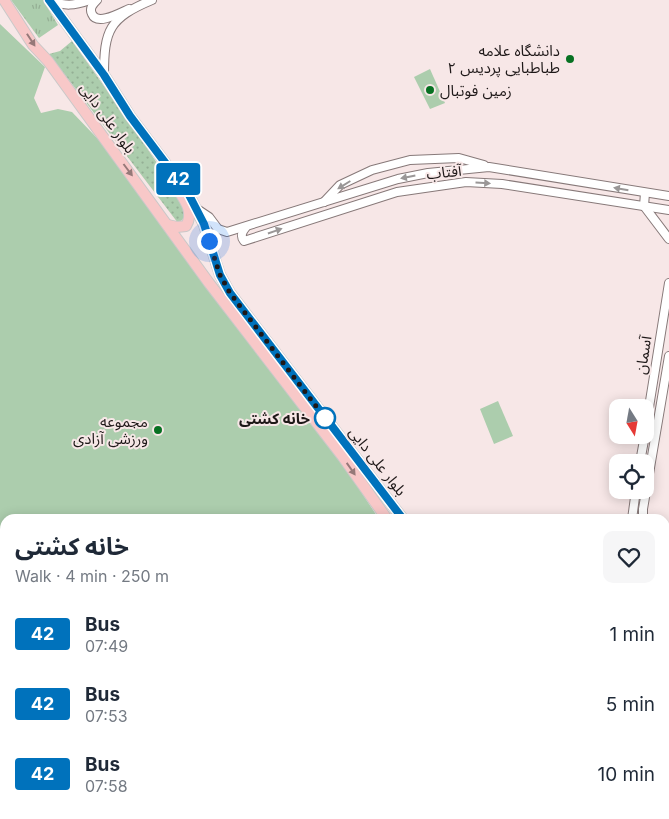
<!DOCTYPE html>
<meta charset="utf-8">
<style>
body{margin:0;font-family:Inter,"Noto Sans Arabic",sans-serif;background:#f6f6f7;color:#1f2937;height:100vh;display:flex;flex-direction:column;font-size:19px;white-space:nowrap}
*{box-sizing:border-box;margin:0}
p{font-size:16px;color:#747a83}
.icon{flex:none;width:28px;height:28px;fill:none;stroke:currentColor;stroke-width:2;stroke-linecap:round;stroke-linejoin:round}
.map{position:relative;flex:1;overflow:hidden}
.drawer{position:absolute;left:0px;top:514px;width:670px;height:306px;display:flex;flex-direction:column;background:#fff;border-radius:15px 15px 0 0;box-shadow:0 2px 12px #0003}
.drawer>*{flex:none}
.badge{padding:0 10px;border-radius:4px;font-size:18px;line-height:32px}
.needle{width:32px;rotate:169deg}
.tools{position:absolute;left:609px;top:399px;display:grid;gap:10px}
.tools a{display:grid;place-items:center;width:45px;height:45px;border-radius:10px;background:#fff;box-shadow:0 2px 12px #0003;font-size:25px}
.you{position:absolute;width:25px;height:25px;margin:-12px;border:4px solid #fff;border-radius:50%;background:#1a73e8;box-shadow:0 0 0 8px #1a73e833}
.map>.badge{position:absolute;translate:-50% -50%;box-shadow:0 0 0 2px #fff}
.round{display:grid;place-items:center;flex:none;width:52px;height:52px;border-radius:10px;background:#f6f6f7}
.summary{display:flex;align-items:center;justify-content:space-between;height:85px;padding:0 15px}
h1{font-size:24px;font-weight:700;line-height:38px}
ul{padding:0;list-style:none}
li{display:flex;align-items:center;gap:15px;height:70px;padding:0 15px}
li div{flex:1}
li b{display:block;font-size:19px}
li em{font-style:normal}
li .badge{min-width:55px;font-weight:700;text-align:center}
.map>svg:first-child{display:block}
.grass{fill:url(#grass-tufts)}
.garden{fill:url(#garden-dots)}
.pitch{fill:#accdad}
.water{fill:url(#water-rules)}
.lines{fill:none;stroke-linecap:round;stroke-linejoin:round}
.minor-casing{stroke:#877979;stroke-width:10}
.major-casing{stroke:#c9c8c8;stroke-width:12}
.minor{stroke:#fff;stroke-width:8}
.major{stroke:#f8c8c8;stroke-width:10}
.oneway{fill:#967979}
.oneway2{fill:#9a9797}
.line-casing{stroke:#fff;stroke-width:11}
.line{stroke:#0072bc;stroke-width:8}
.walk{stroke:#1e1818;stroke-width:5;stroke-dasharray:0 9}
.poi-dot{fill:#077122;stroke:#f7e7e7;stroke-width:2}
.stop-dot{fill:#fff;stroke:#0072bc;stroke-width:2.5}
.labels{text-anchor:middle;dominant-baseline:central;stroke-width:4;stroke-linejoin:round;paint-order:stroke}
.poi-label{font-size:15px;fill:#1e1818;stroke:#f7e7e7;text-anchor:end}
.street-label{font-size:15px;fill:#1e1818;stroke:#f7e7e7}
.stop-label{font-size:15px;font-weight:bold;fill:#1e1818;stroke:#f7e7e7;text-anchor:end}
</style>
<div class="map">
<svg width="669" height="819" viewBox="0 0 669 819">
<defs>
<pattern id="grass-tufts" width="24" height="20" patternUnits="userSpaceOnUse" patternTransform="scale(1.25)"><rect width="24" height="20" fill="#accdad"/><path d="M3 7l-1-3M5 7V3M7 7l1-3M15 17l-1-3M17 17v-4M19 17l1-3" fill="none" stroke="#94af94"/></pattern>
<pattern id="garden-dots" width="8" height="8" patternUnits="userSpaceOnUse" patternTransform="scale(1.25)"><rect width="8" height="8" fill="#accdad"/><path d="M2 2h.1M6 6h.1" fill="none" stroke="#94af94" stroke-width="1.8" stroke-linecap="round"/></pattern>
<pattern id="water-rules" width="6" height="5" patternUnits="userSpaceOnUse" patternTransform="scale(1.25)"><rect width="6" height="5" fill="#98cf9b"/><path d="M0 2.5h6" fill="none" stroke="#83b185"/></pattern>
</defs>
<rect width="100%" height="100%" fill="#f7e7e7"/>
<path class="grass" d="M 11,0 L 43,0 L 58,25 L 39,38 Z"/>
<path class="garden" d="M 72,41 C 100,80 128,120 155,160 C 166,178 181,197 186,217 L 178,223 L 49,54 L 60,51 Z"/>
<g class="pitch">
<path d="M 0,24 L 45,67 L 34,98 L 41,113 L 58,109 L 72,112 L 117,159 L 342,463 L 379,519 L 5,519 L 5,815 L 575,815 L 578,819 L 0,819 Z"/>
<path d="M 430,69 L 445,103 L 430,109 L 414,77 Z"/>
<path d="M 498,401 L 513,436 L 494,444 L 480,409 Z"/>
</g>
<path class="water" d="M 0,731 L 5,737 L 5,815 L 86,815 L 91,819 L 0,819 Z"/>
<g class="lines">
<g class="minor-casing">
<g id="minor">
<path d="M 97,0 C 93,4 89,8 92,14 C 97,26 120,13 129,9"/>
<path d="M 49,1 C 66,6 73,6 90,0"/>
<path d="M 104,75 C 104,30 109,18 152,0"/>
<path d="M 645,193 L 644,206 L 669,239"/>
<path d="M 324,202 L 340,185 L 372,170 L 410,160 L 459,158 L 484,165"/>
<path d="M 197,209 L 209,217 L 218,229 L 227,232 L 398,179 L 428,173 L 489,167 L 669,196"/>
<path d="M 246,227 C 242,232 240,236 244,241 L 397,192 L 466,182 L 502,184 L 669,210"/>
<path d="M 645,432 L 669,283"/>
<path d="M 640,462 L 645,435"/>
<path d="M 632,519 L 636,490"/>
<path d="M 643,519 L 643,509 L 669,356"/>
<path d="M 665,551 L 669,552"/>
<path d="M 665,563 L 669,564"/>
<path d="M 665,730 L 669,728"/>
<path d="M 665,743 L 669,741"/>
</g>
</g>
<g class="major-casing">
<g id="major">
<path d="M 4,0 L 33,45 L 48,61 L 209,283 L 343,457 L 387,519"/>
<path d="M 49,0 L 104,75 L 130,116 L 188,193 L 204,225 L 220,275 L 230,293 L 403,519"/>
<path d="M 168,225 L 177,227 L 186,226 C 195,211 183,198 175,185"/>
<path d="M 593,815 L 596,819"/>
<path d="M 609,815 L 611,819"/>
</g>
</g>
<use href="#minor" class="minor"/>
<use href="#major" class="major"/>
</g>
<defs><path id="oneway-solid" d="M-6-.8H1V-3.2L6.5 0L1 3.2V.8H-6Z" transform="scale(1.25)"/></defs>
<g class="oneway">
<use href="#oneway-solid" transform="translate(31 40) rotate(57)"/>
<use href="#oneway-solid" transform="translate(128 170) rotate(53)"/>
<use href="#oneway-solid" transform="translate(351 469) rotate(55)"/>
</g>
<g class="oneway2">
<use href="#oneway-solid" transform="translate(408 177) rotate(169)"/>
<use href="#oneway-solid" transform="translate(483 183) rotate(3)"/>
<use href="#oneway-solid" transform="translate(344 185) rotate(148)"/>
<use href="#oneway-solid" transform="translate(621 189) rotate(-170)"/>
<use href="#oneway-solid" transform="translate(275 231) rotate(-19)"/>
</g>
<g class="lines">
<g class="line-casing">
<path id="line" d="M 49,0 L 104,75 L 130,116 L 188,193 L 204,224 L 220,275 L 230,293 L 403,519"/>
</g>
<use href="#line" class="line"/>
<path class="walk" d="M 209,241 L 220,275 L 230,293 L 325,418"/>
</g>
<g class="poi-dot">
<circle cx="570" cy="59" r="5"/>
<circle cx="430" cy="90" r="5"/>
<circle cx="158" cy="430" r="5"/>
</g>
<circle class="stop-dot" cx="325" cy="418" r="10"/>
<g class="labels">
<g class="poi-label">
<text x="560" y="50">دانشگاه علامه<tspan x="560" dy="17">طباطبایی پردیس ۲</tspan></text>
<text x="440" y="90" text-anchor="start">زمین فوتبال</text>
<text x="148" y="421">مجموعه<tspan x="148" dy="17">ورزشی آزادی</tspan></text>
</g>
<g class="street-label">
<text transform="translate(108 118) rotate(54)">بلوار علی دایی</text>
<text transform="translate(444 172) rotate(-6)">آفتاب</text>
<text transform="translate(643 355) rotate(-81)">آسمان</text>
<text transform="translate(378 461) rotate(52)">بلوار علی دایی</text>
</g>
<g class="stop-label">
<text x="310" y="418">خانه کشتی</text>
</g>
</g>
</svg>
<div class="tools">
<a><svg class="needle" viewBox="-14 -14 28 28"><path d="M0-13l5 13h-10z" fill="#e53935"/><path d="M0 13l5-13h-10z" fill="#747a83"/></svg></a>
<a><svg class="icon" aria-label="locate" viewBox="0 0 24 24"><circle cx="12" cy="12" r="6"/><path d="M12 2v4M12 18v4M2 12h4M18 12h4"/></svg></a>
</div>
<div class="you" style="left:209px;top:241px"></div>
<b class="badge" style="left:178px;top:179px;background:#0072bc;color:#fff">42</b>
<section class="drawer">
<div class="summary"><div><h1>خانه کشتی</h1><p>Walk · 4 min · 250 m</p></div><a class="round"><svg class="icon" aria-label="heart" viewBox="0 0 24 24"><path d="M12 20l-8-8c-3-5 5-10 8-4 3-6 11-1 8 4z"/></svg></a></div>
<ul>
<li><span class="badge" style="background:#0072bc;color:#fff">42</span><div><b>Bus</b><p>07:49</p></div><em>1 min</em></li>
<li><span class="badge" style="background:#0072bc;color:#fff">42</span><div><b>Bus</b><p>07:53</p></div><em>5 min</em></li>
<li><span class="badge" style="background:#0072bc;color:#fff">42</span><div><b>Bus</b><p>07:58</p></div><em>10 min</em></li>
</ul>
</section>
</div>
